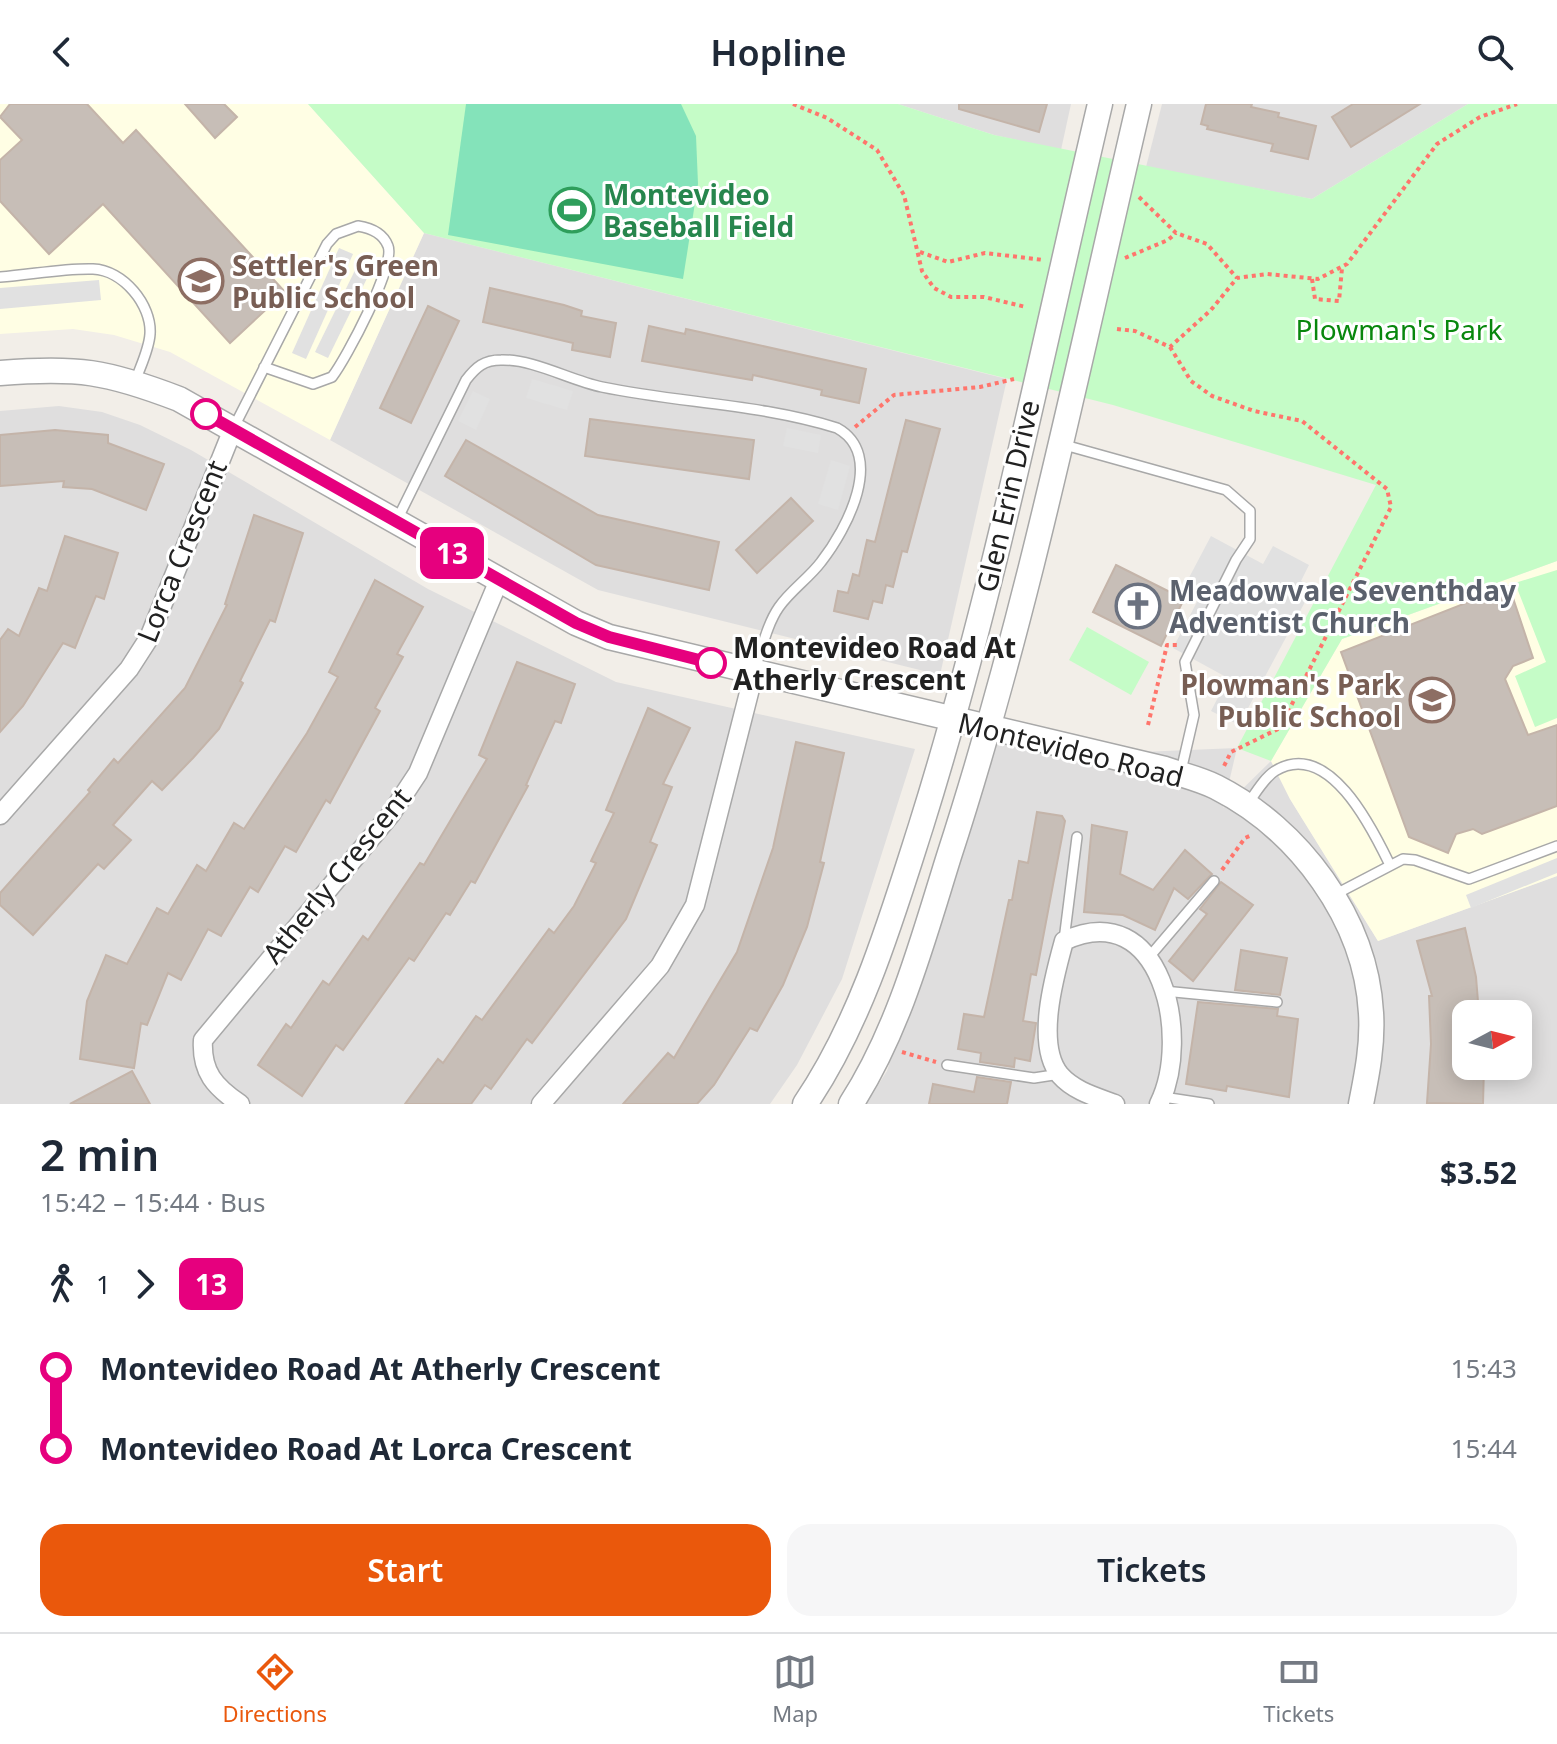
<!DOCTYPE html>
<meta charset="utf-8">
<style>
body{margin:0;font-family:"Noto Sans",sans-serif;background:#f6f6f7;color:#1f2937;height:100vh;display:flex;flex-direction:column;font-size:30px;white-space:nowrap}
*{box-sizing:border-box;margin:0}
p{font-size:26px;color:#747a83}
.icon{flex:none;width:44px;height:44px;fill:none;stroke:currentColor;stroke-width:2;stroke-linecap:round;stroke-linejoin:round}
.map{position:relative;height:1000px;overflow:hidden}
.panel{display:flex;flex-direction:column;background:#fff;flex:1}
.panel>*{flex:none}
.badge{padding:0 16px;border-radius:12px;font-size:28px;line-height:52px}
.needle{width:52px;rotate:83deg}
.tools{position:absolute;left:1452px;top:896px;display:grid;gap:16px}
.tools a{display:grid;place-items:center;width:80px;height:80px;border-radius:16px;background:#fff;box-shadow:0 4px 20px #0003;font-size:40px}
.map>.badge{position:absolute;translate:-50% -50%;box-shadow:0 0 0 4px #fff}
.legs{display:flex;align-items:center;gap:12px;height:88px;padding:0 40px;font-size:26px}
.legs p{margin-inline-start:auto}
.overview{display:flex;align-items:center;justify-content:space-between;height:136px;padding:0 40px}
h1{font-size:44px;font-weight:600;line-height:60px}
.cta{display:flex;gap:16px;margin-top:auto;padding:16px 40px}
.cta a{flex:1;height:92px;border-radius:24px;background:#ea580c;color:#fff;font-size:32px;font-weight:600;line-height:92px;text-align:center}
.cta a+a{background:#f6f6f7;color:#1f2937}
ul{padding:0 40px;list-style:none}
li{display:flex;align-items:center;gap:28px;height:80px;font-size:30px}
li i{display:grid;place-items:center;width:12px;height:100%;margin:0 10px;background:currentColor}
li i::after{content:'';width:20px;height:20px;margin:-10px;border:6px solid;border-radius:50%;background:#fff}
li p{margin-inline-start:auto}
li:first-child i{background:linear-gradient(#0000 50%,currentColor 0)}
li:last-child i{background:linear-gradient(currentColor 50%,#0000 0)}
header{display:flex;justify-content:space-between;align-items:center;height:104px;padding:0 40px;background:#fff;font-size:36px;font-weight:600}
.dock{display:flex;justify-content:space-around;align-items:center;height:112px;border-top:2px solid #e0e1e3;background:#fff;font-size:22px;color:#747a83}
.dock a{display:grid;justify-items:center;gap:4px}
.dock .current{color:#ea580c}
.map>svg:first-child{display:block}
.residential{fill:#dfdede;fill-rule:evenodd}
.education{fill:#fffee4}
.park{fill:#c5fcc7}
.pitch{fill:#84e3ba}
.parking{fill:#e1e1e1}
.building{fill:#c7beb7;stroke:#c4b4a9;stroke-width:2}
.lines{fill:none;stroke-linecap:round;stroke-linejoin:round}
.service-casing{stroke:#a8a8a8;stroke-width:12}
.minor-casing{stroke:#a8a8a8;stroke-width:21}
.tertiary-casing{stroke:#a8a8a8;stroke-width:27}
.path{stroke:#ff756c;stroke-width:4;stroke-dasharray:4 4;stroke-linecap:butt}
.service{stroke:#fff;stroke-width:9}
.minor{stroke:#fff;stroke-width:18}
.tertiary{stroke:#fff;stroke-width:24}
.line-1-casing{stroke:#fff;stroke-width:18}
.line-1{stroke:#e6007e;stroke-width:12}
.stop-1-dot{fill:#fff;stroke:#e6007e;stroke-width:4}
.labels{text-anchor:middle;dominant-baseline:central;stroke-width:6;stroke-linejoin:round;paint-order:stroke}
.leisure-label{font-size:28px;font-weight:bold;fill:#27864d;stroke:#fff;text-anchor:start}
.education-label{font-size:28px;font-weight:bold;fill:#785e54;stroke:#fff;text-anchor:start}
.park-label{font-size:28px;fill:#08870d;stroke:#fff}
.street-label{font-size:28px;fill:#212121;stroke:#fff}
.worship-label{font-size:28px;font-weight:bold;fill:#5b616d;stroke:#fff;text-anchor:start}
.stop-label{font-size:28px;font-weight:bold;fill:#212121;stroke:#fff;text-anchor:start}
</style>
<header><svg class="icon" aria-label="back" viewBox="0 0 24 24"><path d="M15 5l-7 7 7 7"/></svg>Hopline<svg class="icon" aria-label="search" viewBox="0 0 24 24"><circle cx="10" cy="10" r="6"/><path d="M15 15l6 6"/></svg></header>
<div class="map">
<svg width="1557" height="1000" viewBox="0 0 1557 1000">
<rect width="100%" height="100%" fill="#f2eee8"/>
<g class="residential">
<path d="M 898,0 L 1071,0 L 1061,46 L 994,31 Z"/>
<path d="M 1162,0 L 1468,0 L 1312,95 L 1146,63 Z"/>
<path d="M 424,129 L 1007,275 L 940,571 L 598,486 L 330,336 Z"/>
<path d="M 59,302 L 102,308 L 140,321 L 191,346 L 428,485 L 616,578 L 915,645 L 842,875 L 797,961 L 770,1000 L 0,1000 L 0,307 Z"/>
<path d="M 996,635 L 1069,651 L 1237,644 L 1223,704 L 1271,657 L 1290,695 L 1378,837 L 1557,772 L 1557,1000 L 866,1000 L 887,967 ZM 1466,910 L 1518,910 L 1518,962 L 1466,962 Z"/>
</g>
<g class="education">
<path d="M 0,0 L 308,0 L 424,129 L 330,336 L 170,248 L 114,231 L 73,225 L 0,230 Z"/>
<path d="M 1557,457 L 1557,772 L 1378,837 L 1290,695 L 1271,657 L 1342,535 Z"/>
</g>
<g class="park">
<path d="M 308,0 L 898,0 L 994,31 L 1312,95 L 1468,0 L 1557,0 L 1557,457 L 1342,535 L 1271,657 L 1237,644 L 1376,381 L 1113,301 L 424,129 Z"/>
<path d="M 1557,466 L 1557,614 L 1535,623 L 1515,572 L 1546,558 L 1515,479 Z"/>
<path d="M 1087,523 L 1149,558 L 1131,591 L 1069,556 Z"/>
</g>
<path class="pitch" d="M 466,0 L 681,0 L 696,32 L 698,80 L 683,175 L 448,131 Z"/>
<g class="parking">
<path d="M 339,144 L 353,150 L 306,255 L 292,249 Z"/>
<path d="M 360,156 L 373,162 L 328,254 L 315,248 Z"/>
<path d="M 99,176 L 101,196 L 0,205 L 0,184 Z"/>
<path d="M 532,275 L 573,287 L 567,306 L 526,294 Z"/>
<path d="M 473,287 L 490,295 L 476,326 L 458,317 Z"/>
<path d="M 787,324 L 821,331 L 818,349 L 783,342 Z"/>
<path d="M 831,356 L 850,362 L 838,406 L 818,400 Z"/>
<path d="M 1211,432 L 1263,460 L 1273,442 L 1309,461 L 1301,477 L 1313,483 L 1239,621 L 1211,607 L 1228,574 L 1173,544 L 1199,494 L 1183,485 Z"/>
<path d="M 1557,754 L 1557,769 L 1471,804 L 1466,791 Z"/>
</g>
<g class="building">
<path d="M 10,0 L 87,0 L 123,39 L 136,26 L 285,188 L 230,239 L 103,100 L 49,150 L 0,97 L 0,56 L 22,36 L 0,13 Z"/>
<path d="M 185,0 L 224,0 L 237,13 L 215,34 Z"/>
<path d="M 959,0 L 1047,0 L 1039,28 L 959,5 Z"/>
<path d="M 1206,0 L 1252,0 L 1251,3 L 1279,9 L 1278,13 L 1316,22 L 1308,55 L 1271,47 L 1273,40 L 1207,25 L 1208,22 L 1201,20 Z"/>
<path d="M 1353,0 L 1420,0 L 1351,43 L 1332,13 Z"/>
<path d="M 490,184 L 564,201 L 582,207 L 581,212 L 616,219 L 610,253 L 572,246 L 573,239 L 483,218 Z"/>
<path d="M 428,202 L 459,217 L 411,319 L 380,304 Z"/>
<path d="M 649,222 L 685,230 L 686,225 L 866,265 L 859,299 L 821,291 L 822,286 L 753,271 L 752,276 L 642,257 Z"/>
<path d="M 590,315 L 754,336 L 749,375 L 585,352 Z"/>
<path d="M 906,316 L 940,325 L 907,448 L 902,447 L 893,483 L 886,481 L 882,499 L 873,497 L 868,515 L 834,507 L 838,487 L 848,489 L 853,470 L 859,472 L 867,436 L 875,438 Z"/>
<path d="M 55,326 L 108,331 L 108,339 L 164,360 L 146,406 L 92,385 L 63,383 L 64,377 L 0,382 L 0,331 Z"/>
<path d="M 466,336 L 598,411 L 719,438 L 709,486 L 596,461 L 445,372 Z"/>
<path d="M 791,394 L 813,417 L 757,469 L 736,446 Z"/>
<path d="M 254,411 L 303,429 L 275,518 L 270,516 L 240,577 L 243,579 L 219,625 L 193,654 L 162,686 L 152,677 L 113,721 L 131,736 L 104,765 L 98,760 L 33,831 L 0,801 L 0,789 L 90,688 L 88,686 L 114,655 L 118,659 L 185,584 L 227,501 L 225,500 Z"/>
<path d="M 65,432 L 118,449 L 104,495 L 96,492 L 75,544 L 63,539 L 23,602 L 0,628 L 0,536 L 8,525 L 19,532 L 39,484 L 47,487 Z"/>
<path d="M 1116,461 L 1184,495 L 1161,542 L 1093,508 Z"/>
<path d="M 375,476 L 423,503 L 397,550 L 403,553 L 375,604 L 380,607 L 330,699 L 326,696 L 296,748 L 285,742 L 258,788 L 250,783 L 221,832 L 208,825 L 181,876 L 168,869 L 147,921 L 141,919 L 134,964 L 80,955 L 87,897 L 106,851 L 127,860 L 157,804 L 168,810 L 197,761 L 206,767 L 234,719 L 244,725 L 307,629 L 338,573 L 329,568 Z"/>
<path d="M 1509,482 L 1533,554 L 1513,562 L 1505,575 L 1528,631 L 1557,621 L 1557,702 L 1482,730 L 1473,725 L 1456,730 L 1448,749 L 1409,733 L 1341,548 Z"/>
<path d="M 517,558 L 575,580 L 561,619 L 555,617 L 526,681 L 528,682 L 475,779 L 471,777 L 450,811 L 446,809 L 414,857 L 409,854 L 343,946 L 336,941 L 302,992 L 258,961 L 286,920 L 291,924 L 323,877 L 329,881 L 363,832 L 368,836 L 420,759 L 424,761 L 487,655 L 479,651 Z"/>
<path d="M 648,604 L 690,624 L 663,680 L 672,683 L 650,738 L 657,741 L 626,815 L 532,939 L 527,935 L 491,985 L 485,981 L 471,1000 L 405,1000 L 438,955 L 443,959 L 476,912 L 482,916 L 549,825 L 554,829 L 574,802 L 596,759 L 591,757 L 614,709 L 606,706 Z"/>
<path d="M 796,638 L 844,649 L 820,758 L 824,759 L 807,823 L 783,881 L 757,927 L 750,924 L 714,981 L 697,1000 L 623,1000 L 668,949 L 674,954 L 737,848 L 773,744 Z"/>
<path d="M 1037,708 L 1062,712 L 1065,717 L 1036,871 L 1031,870 L 1023,917 L 1036,919 L 1030,957 L 1015,954 L 1014,963 L 980,958 L 981,949 L 958,945 L 964,910 L 984,913 L 1009,796 L 1012,796 L 1019,757 L 1028,759 Z"/>
<path d="M 1092,721 L 1127,728 L 1120,770 L 1153,786 L 1185,746 L 1212,770 L 1188,795 L 1174,784 L 1155,826 L 1123,811 L 1084,808 Z"/>
<path d="M 1221,778 L 1253,801 L 1193,877 L 1169,857 L 1207,810 L 1200,805 Z"/>
<path d="M 1465,824 L 1476,873 L 1479,910 L 1466,910 L 1466,962 L 1484,962 L 1483,1000 L 1427,999 L 1431,940 L 1429,892 L 1432,892 L 1417,837 Z"/>
<path d="M 1241,846 L 1287,854 L 1280,891 L 1235,886 Z"/>
<path d="M 1198,898 L 1278,905 L 1277,912 L 1298,915 L 1289,993 L 1227,982 L 1226,987 L 1186,980 Z"/>
<path d="M 132,967 L 150,1000 L 70,1000 Z"/>
<path d="M 977,973 L 1011,978 L 1007,1000 L 929,1000 L 933,980 L 974,988 Z"/>
</g>
<g class="lines">
<g class="service-casing">
<g id="service">
<path d="M 0,173 C 30,171 63,164 93,165 C 123,166 152,201 150,230 C 149,246 140,263 135,278"/>
<path d="M 233,325 L 327,140 L 336,130 L 358,122 C 371,124 383,129 388,142 C 396,161 346,255 332,273 L 313,280 L 264,263"/>
<path d="M 1061,340 L 1226,386 L 1250,407 L 1250,435 L 1236,456 L 1185,558 L 1194,611 L 1181,667"/>
<path d="M 397,416 L 466,276 C 476,263 484,256 501,256 C 534,255 569,276 602,283 C 679,299 761,300 837,324 C 886,351 847,425 821,458 C 809,474 791,486 779,503 C 767,520 762,545 755,565"/>
<path d="M 1247,701 C 1255,690 1264,674 1275,667 C 1328,634 1372,724 1389,759"/>
<path d="M 1334,791 L 1403,755 L 1415,756 L 1469,775 L 1557,742"/>
<path d="M 1064,836 L 1077,733"/>
<path d="M 1150,852 L 1214,777"/>
<path d="M 1164,887 L 1277,898"/>
<path d="M 947,961 L 1034,974 L 1060,970"/>
<path d="M 1163,993 L 1209,1000"/>
</g>
</g>
<g class="minor-casing">
<g id="minor">
<path d="M 0,711 L 129,565 L 149,534 L 233,325"/>
<path d="M 240,1000 C 215,983 201,968 203,936 L 391,710 L 418,669 L 499,476"/>
<path d="M 541,1000 L 660,862 L 695,801 L 754,569"/>
<path d="M 1115,1000 C 1096,993 1074,987 1060,971 C 1035,941 1054,873 1064,837 C 1162,791 1192,934 1159,1000"/>
</g>
</g>
<g class="tertiary-casing">
<g id="tertiary">
<path d="M 0,269 C 78,263 106,267 179,295 L 576,519 L 609,533 L 1165,665 C 1182,671 1200,675 1216,683 C 1299,725 1366,815 1371,909 C 1373,940 1367,970 1361,1000"/>
<path d="M 805,1000 C 861,918 891,816 921,722 C 995,486 1043,241 1100,0"/>
<path d="M 851,1000 C 899,926 923,835 949,752 C 1029,506 1080,251 1139,0"/>
</g>
</g>
<g class="path">
<path d="M 793,0 L 827,14 L 877,46 L 904,91 L 922,167 L 934,184 L 951,193 L 984,193 L 1026,203"/>
<path d="M 1139,93 L 1176,129 L 1207,140 L 1237,174"/>
<path d="M 920,148 L 948,158 L 985,149 L 1044,156"/>
<path d="M 1125,154 L 1168,136 L 1176,129"/>
<path d="M 1312,175 L 1315,195 L 1339,197 L 1342,164"/>
<path d="M 1117,225 L 1135,227 L 1170,243 L 1211,206 L 1237,174 L 1267,170 L 1318,175 L 1347,160 L 1437,40 L 1480,13 L 1517,0"/>
<path d="M 1170,243 L 1191,277 L 1212,292 L 1254,307 L 1302,317 L 1387,385 L 1391,403 L 1280,624 L 1231,648 L 1224,662"/>
<path d="M 855,323 L 894,291 L 980,283 L 1014,275"/>
<path d="M 1148,621 L 1167,541 L 1179,541"/>
<path d="M 1222,766 L 1245,734 L 1252,731"/>
<path d="M 902,948 L 936,958"/>
</g>
<use href="#service" class="service"/>
<use href="#minor" class="minor"/>
<use href="#tertiary" class="tertiary"/>
</g>
<g class="lines">
<g class="line-1-casing">
<path id="line-1" d="M 206,310 L 576,519 L 609,533 L 711,559"/>
</g>
<use href="#line-1" class="line-1"/>
</g>
<defs>
<g id="stadium-ring" transform="scale(2.3)"><circle r="9.5" fill="#fff" stroke="#2e9e5b" stroke-width="1.5"/><path d="M0-5a6.5 5 0 1 0 0 10a6.5 5 0 1 0 0-10ZM-3.5-1.8h7v3.6h-7Z" fill="#2e9e5b"/></g>
<g id="school-ring" transform="scale(2.3)"><circle r="9.5" fill="#fff" stroke="#8d6e63" stroke-width="1.5"/><path d="M0-5L7-2L0 1L-7-2ZM-4 1L0 2.5L4 1V4Q0 6-4 4Z" fill="#8d6e63"/></g>
<g id="church-ring" transform="scale(2.3)"><circle r="9.5" fill="#fff" stroke="#6b7280" stroke-width="1.5"/><path d="M-1.2-6h2.4v3.5h3.3v2.4h-3.3V6h-2.4V-.1h-3.3v-2.4h3.3Z" fill="#6b7280"/></g>
</defs>
<g fill-rule="evenodd">
<use href="#stadium-ring" x="572" y="106"/>
<use href="#school-ring" x="201" y="177"/>
<use href="#church-ring" x="1138" y="502"/>
<use href="#school-ring" x="1432" y="596"/>
</g>
<g class="stop-1-dot">
<circle cx="206" cy="310" r="14"/>
<circle cx="711" cy="559" r="14"/>
</g>
<g class="labels">
<g class="leisure-label">
<text x="603" y="90">Montevideo<tspan x="603" dy="32">Baseball Field</tspan></text>
</g>
<g class="education-label">
<text x="232" y="161">Settler's Green<tspan x="232" dy="32">Public School</tspan></text>
<text x="1401" y="580" text-anchor="end">Plowman's Park<tspan x="1401" dy="32">Public School</tspan></text>
</g>
<g class="park-label">
<text x="1399" y="225">Plowman's Park</text>
</g>
<g class="street-label">
<text transform="translate(1007 392) rotate(-77)">Glen Erin Drive</text>
<text transform="translate(181 447) rotate(-68)">Lorca Crescent</text>
<text transform="translate(1071 645) rotate(14)">Montevideo Road</text>
<text transform="translate(336 771) rotate(-51)">Atherly Crescent</text>
</g>
<g class="worship-label">
<text x="1169" y="486">Meadowvale Seventhday<tspan x="1169" dy="32">Adventist Church</tspan></text>
</g>
<g class="stop-label">
<text x="733" y="543">Montevideo Road At<tspan x="733" dy="32">Atherly Crescent</tspan></text>
</g>
</g>
</svg>
<div class="tools">
<a><svg class="needle" viewBox="-14 -14 28 28"><path d="M0-13l5 13h-10z" fill="#e53935"/><path d="M0 13l5-13h-10z" fill="#747a83"/></svg></a>
</div>
<b class="badge" style="left:452px;top:449px;background:#e6007e;color:#fff">13</b>
</div>
<section class="panel">
<div class="overview"><div><h1>2 min</h1><p>15:42 – 15:44 · Bus</p></div><b>$3.52</b></div>
<div class="legs"><svg class="icon" aria-label="walk" viewBox="0 0 24 24"><circle cx="13" cy="4" r="2"/><path d="M13 8l-2 6 4 7M11 14l-3 7M7 12l3-4h3l4 4"/></svg>1<svg class="icon" aria-label="forward" viewBox="0 0 24 24"><path d="M9 5l7 7-7 7"/></svg><b class="badge" style="background:#e6007e;color:#fff">13</b></div>
<ul>
<li><i style="color:#e6007e"></i><b>Montevideo Road At Atherly Crescent</b><p>15:43</p></li>
<li><i style="color:#e6007e"></i><b>Montevideo Road At Lorca Crescent</b><p>15:44</p></li>
</ul>
<div class="cta"><a>Start</a><a>Tickets</a></div>
</section>
<nav class="dock">
<a class="current"><svg class="icon" aria-label="directions" viewBox="0 0 24 24"><path d="M12 3l9 9-9 9-9-9zM9 14v-3h6M13 9l2 2-2 2"/></svg>Directions</a>
<a><svg class="icon" aria-label="map" viewBox="0 0 24 24"><path d="M3 6l6-2 6 2 6-2v14l-6 2-6-2-6 2zM9 4v14M15 6v14"/></svg>Map</a>
<a><svg class="icon" aria-label="tickets" viewBox="0 0 24 24"><path d="M3 7h18v10H3zM15 7v10"/></svg>Tickets</a>
</nav>
